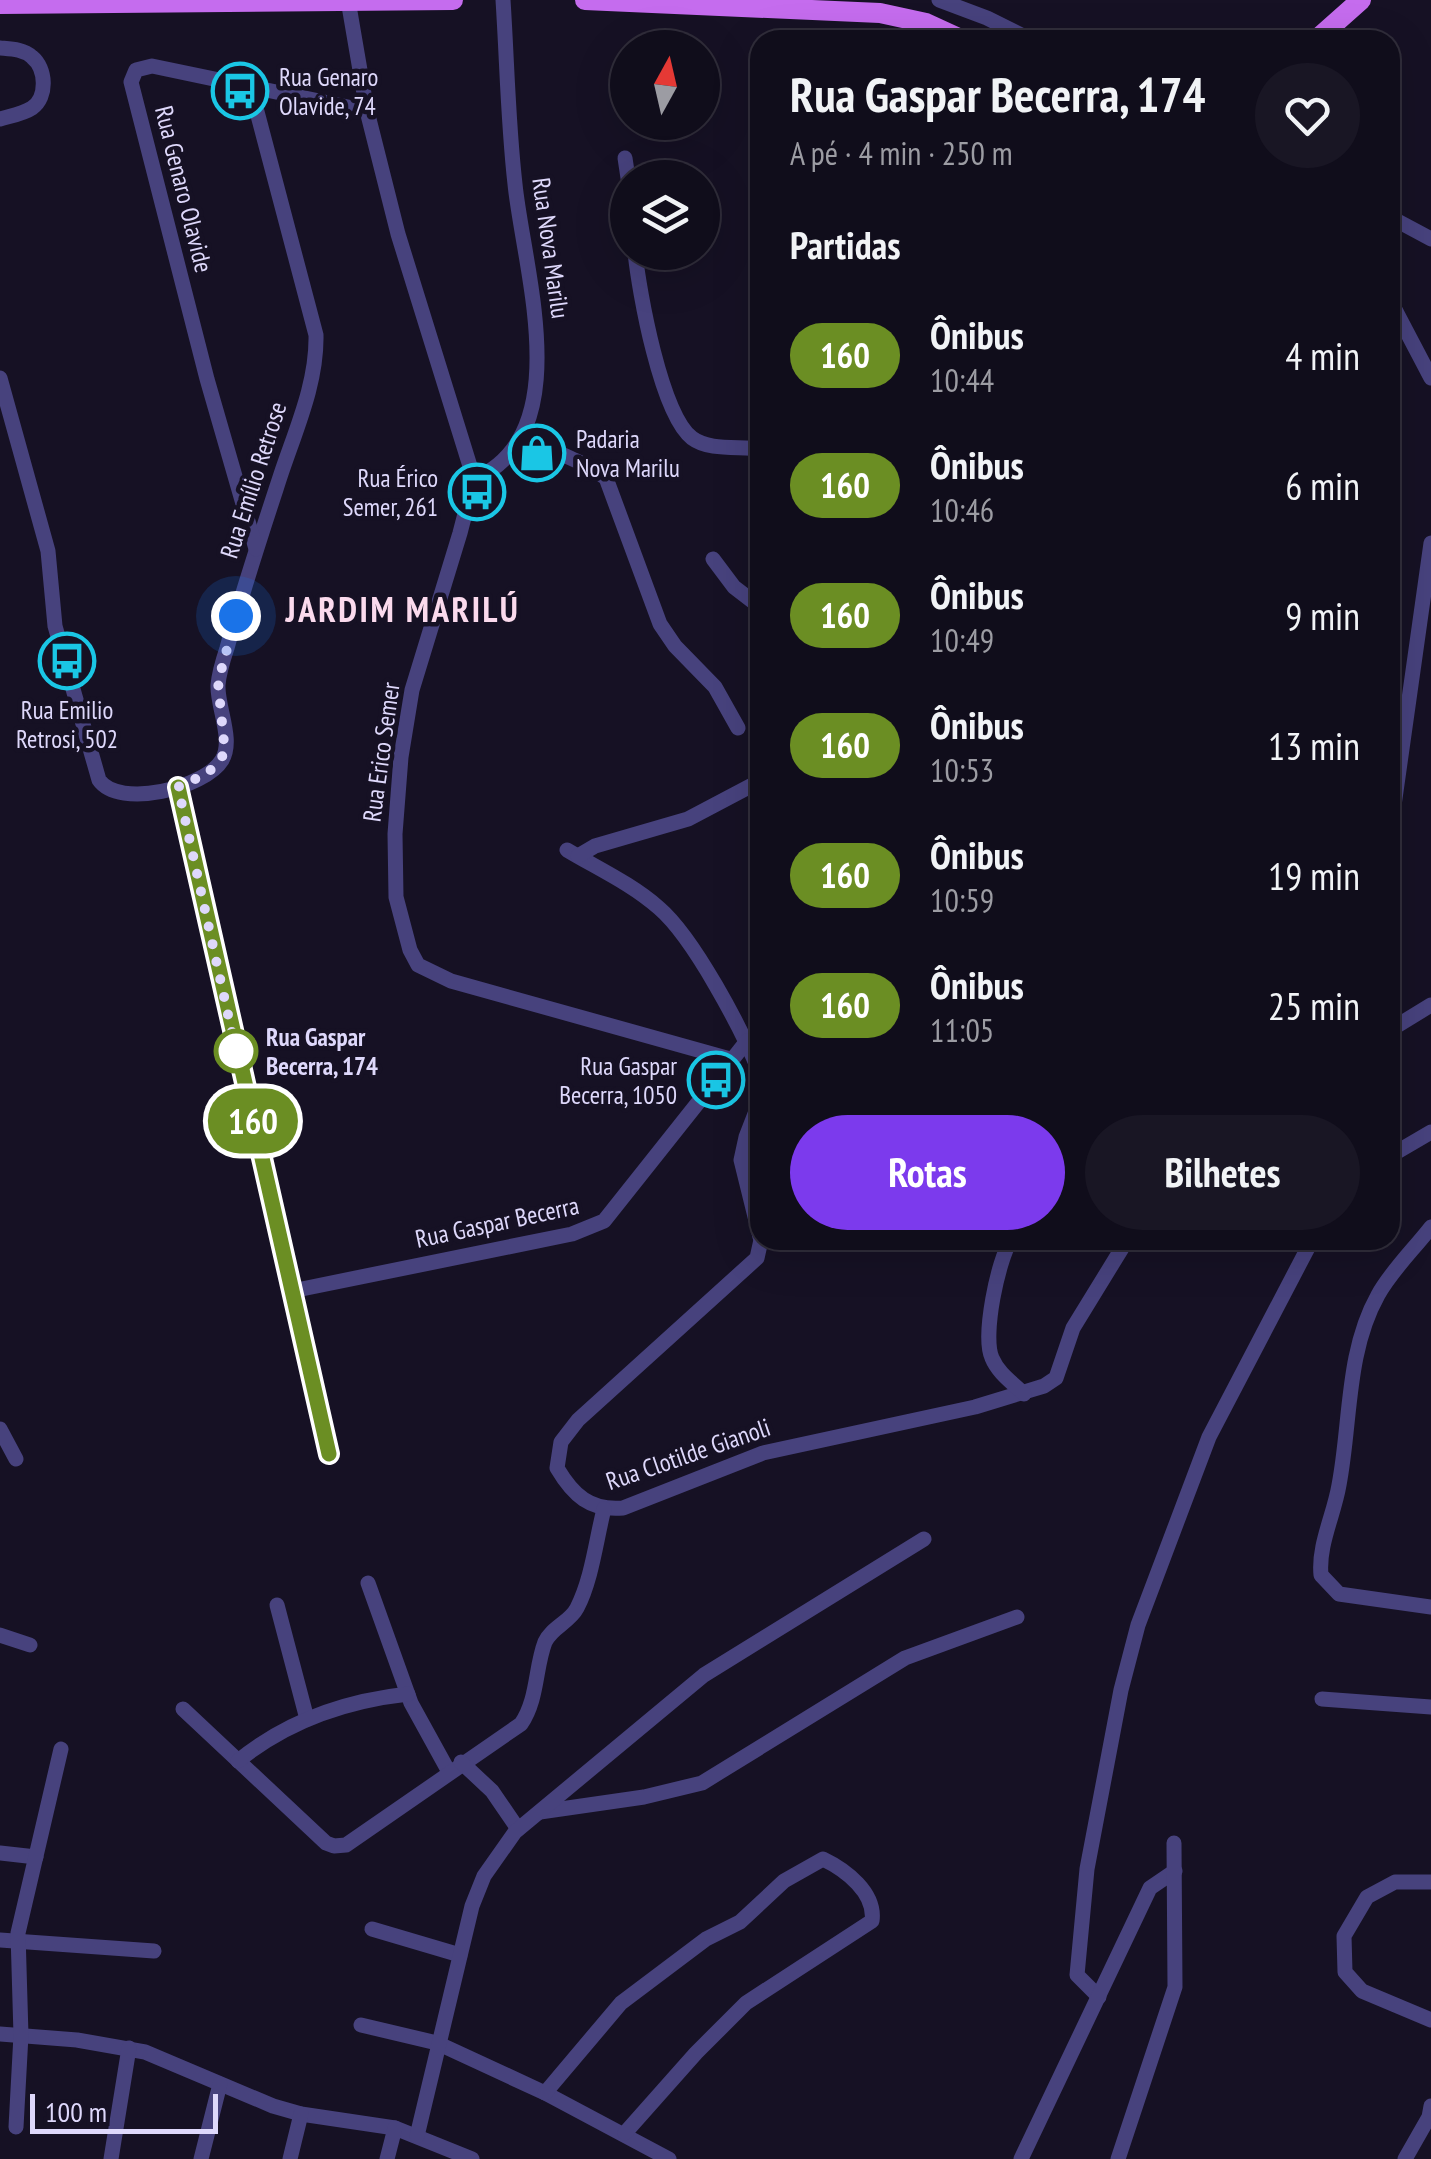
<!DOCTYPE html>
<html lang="pt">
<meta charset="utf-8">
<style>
body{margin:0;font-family:"PT Sans Narrow",sans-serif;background:#191624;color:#f1f3f6;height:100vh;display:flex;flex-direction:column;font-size:38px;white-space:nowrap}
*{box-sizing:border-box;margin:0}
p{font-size:32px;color:#9c9ca3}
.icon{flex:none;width:55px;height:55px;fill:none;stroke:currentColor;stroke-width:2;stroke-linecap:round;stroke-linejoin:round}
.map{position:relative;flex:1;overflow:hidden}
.drawer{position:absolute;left:750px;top:30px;width:650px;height:1220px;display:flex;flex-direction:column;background:#100d1b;border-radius:30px;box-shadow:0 10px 40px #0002,0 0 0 2px #302d3a}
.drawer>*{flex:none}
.badge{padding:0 20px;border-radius:32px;font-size:35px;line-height:65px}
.needle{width:65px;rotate:8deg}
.controls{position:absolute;left:610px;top:30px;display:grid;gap:20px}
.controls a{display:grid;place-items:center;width:110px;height:110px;border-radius:50%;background:#100d1b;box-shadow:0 10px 40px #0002,0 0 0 2px #302d3a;font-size:50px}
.scale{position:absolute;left:30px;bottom:25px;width:188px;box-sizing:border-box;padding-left:10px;border:5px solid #ded8fb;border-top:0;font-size:28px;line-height:35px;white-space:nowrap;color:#ded8fb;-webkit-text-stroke:8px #161124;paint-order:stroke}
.you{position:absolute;width:50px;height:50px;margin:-25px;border:8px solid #fff;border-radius:50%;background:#1a73e8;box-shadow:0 0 0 15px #1a73e833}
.map>.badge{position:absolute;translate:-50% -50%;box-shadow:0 0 0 5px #fff}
h2{padding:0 40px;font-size:38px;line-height:90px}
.round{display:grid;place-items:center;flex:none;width:105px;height:105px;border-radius:52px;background:#191624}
.summary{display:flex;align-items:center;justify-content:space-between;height:170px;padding:0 40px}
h1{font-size:48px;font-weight:700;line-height:75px}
.button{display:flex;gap:20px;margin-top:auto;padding:20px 40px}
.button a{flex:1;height:115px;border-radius:60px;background:#7c3aed;color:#fff;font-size:40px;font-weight:700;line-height:115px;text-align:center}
.button a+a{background:#191624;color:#f1f3f6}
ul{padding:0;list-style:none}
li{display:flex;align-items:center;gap:30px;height:130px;padding:0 40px}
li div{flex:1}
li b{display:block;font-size:38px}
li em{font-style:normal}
li .badge{min-width:110px;font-weight:700;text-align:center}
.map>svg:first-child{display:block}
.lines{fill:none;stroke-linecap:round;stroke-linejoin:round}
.minor{stroke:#47427d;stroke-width:15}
.major{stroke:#c56cee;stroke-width:20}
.line-casing{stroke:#fff;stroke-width:22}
.line{stroke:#6b8e23;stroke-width:15}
.walk{stroke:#ded8fb;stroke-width:10;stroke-dasharray:0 18}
.stop-dot{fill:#fff;stroke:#6b8e23;stroke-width:5}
.labels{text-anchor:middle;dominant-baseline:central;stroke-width:9;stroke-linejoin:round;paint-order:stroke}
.poi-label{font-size:25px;fill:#ded8fb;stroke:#161124;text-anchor:start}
.street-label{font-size:25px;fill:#ded8fb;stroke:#161124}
.stop-label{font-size:25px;font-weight:bold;fill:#ded8fb;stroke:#161124;text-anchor:start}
.district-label{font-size:35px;font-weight:bold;letter-spacing:2.5px;fill:#fbdaed;stroke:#161124}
</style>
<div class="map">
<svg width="1431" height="2159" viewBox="0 0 1431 2159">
<rect width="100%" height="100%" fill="#161124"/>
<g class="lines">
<g class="minor">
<path d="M 348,0 L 367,111 L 398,234 L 474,479 L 460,533 L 412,690 L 401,757 L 395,834 L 396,897 L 410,950 L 418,965 L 451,981 L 730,1059"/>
<path d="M 939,0 L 987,18 L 1031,40"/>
<path d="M 0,48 C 11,49 23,49 32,57 C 46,68 48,97 32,108 C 23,114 10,116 0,119"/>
<path d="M 625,158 L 628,178"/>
<path d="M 1390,217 L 1431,239"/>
<path d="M 635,252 C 639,292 661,414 692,438 C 709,451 739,446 760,449"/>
<path d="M 1390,300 L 1431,378"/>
<path d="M 0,378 L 48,551 L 55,626 L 99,780 C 119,809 205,788 222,760 C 234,740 217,707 218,685 C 219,673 223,660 227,648 C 243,589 262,532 281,474 C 296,429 317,383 316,335 L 251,89"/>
<path d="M 522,436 L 590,467 L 606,478 L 660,624 L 675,646 L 715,687 L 738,728"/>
<path d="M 474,479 C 579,436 523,267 515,184 C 508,123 507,61 503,0"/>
<path d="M 256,549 L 207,379 L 131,82 L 136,70 L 152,66 L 367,111"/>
<path d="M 713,559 L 734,587 L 760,607"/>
<path d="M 178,787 L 329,1454"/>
<path d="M 1390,834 L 1431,543"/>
<path d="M 567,850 C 597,868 632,884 659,908 C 694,938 741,1028 760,1073"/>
<path d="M 578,856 L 595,846 L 688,819 L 760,781"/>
<path d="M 1390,1030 L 1431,1005"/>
<path d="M 760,1101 L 746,1137 L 741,1160 L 760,1237"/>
<path d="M 1390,1156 L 1431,1132"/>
<path d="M 1431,1227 C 1414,1249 1391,1271 1378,1295 C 1346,1352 1351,1422 1339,1485 C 1334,1515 1318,1545 1321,1575 L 1339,1594 L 1431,1607"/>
<path d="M 761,1240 L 757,1258 L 578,1420 L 561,1442 L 557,1468 C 573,1495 590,1511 623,1508 L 763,1453 L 975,1407 L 1044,1386 L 1056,1378 L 1073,1328 L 1127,1240"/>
<path d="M 1011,1240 C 998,1260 982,1336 992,1358 C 998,1373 1013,1383 1024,1394"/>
<path d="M 292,1291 L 572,1234 L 604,1221 L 747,1041"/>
<path d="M 0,1429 L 16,1459"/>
<path d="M 368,1583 L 411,1703 L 449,1772"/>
<path d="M 277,1605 L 307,1719"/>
<path d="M 0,1635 L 30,1645"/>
<path d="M 1322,1699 L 1431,1707"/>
<path d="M 183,1709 L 326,1843 L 334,1846 L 346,1845 L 521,1724 C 538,1699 535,1668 545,1642 C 552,1627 570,1622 577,1608 C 592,1579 596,1540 604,1509"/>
<path d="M 238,1761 C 287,1721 345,1701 408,1694"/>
<path d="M 461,1762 L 492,1791 L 518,1829"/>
<path d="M 540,1812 L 644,1797 L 702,1783 L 905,1658 L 1017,1617"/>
<path d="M 0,1853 L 36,1857"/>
<path d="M 1431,1882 L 1395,1882 L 1367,1897 L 1344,1936 L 1345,1972 L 1362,1991 L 1431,2020"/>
<path d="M 372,1929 L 460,1955"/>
<path d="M 0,1940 L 154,1951"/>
<path d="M 1099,1997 L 1077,1975 L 1087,1869 L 1121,1690 L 1138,1625 L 1209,1437 L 1312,1240"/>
<path d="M 361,2025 L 437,2043 L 545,2093 L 669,2159"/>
<path d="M 0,2034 L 77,2040 L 145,2052 L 273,2106 L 301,2114 L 395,2128 L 472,2159"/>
<path d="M 545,2093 L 621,2003 L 706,1939 L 740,1922 L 784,1881 L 823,1859 C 846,1870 876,1893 872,1921 L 746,2003 L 696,2053 L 625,2133"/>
<path d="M 16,2127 L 21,2035 L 18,1933 L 61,1749"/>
<path d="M 417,2136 L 472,1906 L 484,1876 L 515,1832 L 704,1675 L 924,1539"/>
<path d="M 111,2159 L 129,2048"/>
<path d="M 201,2159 L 220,2084"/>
<path d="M 290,2159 L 301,2114"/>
<path d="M 387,2159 L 395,2128"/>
<path d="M 1021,2159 L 1150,1888 L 1175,1871"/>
<path d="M 1118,2159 L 1175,1987 L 1174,1843"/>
<path d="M 1405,2159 L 1429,2117 L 1431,2106"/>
</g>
<g class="major">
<path d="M 585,0 L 880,13 L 926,23 L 963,40"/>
<path d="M 0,4 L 453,0"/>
<path d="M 1316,40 L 1361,0"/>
</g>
</g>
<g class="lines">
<g class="line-casing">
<path id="line" d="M 178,787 L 329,1454"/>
</g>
<use href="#line" class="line"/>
<path class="walk" d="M 236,616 L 218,682 L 225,753 L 208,773 L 178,787 L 236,1051"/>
</g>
<defs>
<g id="bus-ring" transform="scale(2.875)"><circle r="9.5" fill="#161124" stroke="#1ac6e5" stroke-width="1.5"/><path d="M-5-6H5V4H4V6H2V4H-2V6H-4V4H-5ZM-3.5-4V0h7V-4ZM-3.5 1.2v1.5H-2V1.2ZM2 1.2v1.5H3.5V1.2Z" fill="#1ac6e5"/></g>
<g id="shop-ring" transform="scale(2.875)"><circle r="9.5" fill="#161124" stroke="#1ac6e5" stroke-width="1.5"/><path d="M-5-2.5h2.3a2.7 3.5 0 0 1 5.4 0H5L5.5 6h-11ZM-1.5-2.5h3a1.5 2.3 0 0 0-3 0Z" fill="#1ac6e5"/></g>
</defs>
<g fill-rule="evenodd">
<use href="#bus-ring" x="240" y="91"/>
<use href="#shop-ring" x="537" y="453"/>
<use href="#bus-ring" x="477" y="492"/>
<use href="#bus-ring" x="67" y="661"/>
<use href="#bus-ring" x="716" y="1080"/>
</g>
<circle class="stop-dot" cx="236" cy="1051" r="20"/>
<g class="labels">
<g class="poi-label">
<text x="279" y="77">Rua Genaro<tspan x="279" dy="29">Olavide, 74</tspan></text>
<text x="576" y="439">Padaria<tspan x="576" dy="29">Nova Marilu</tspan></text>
<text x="438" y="478" text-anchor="end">Rua Érico<tspan x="438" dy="29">Semer, 261</tspan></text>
<text x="67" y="710" text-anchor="middle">Rua Emilio<tspan x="67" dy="29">Retrosi, 502</tspan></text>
<text x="677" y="1066" text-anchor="end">Rua Gaspar<tspan x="677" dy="29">Becerra, 1050</tspan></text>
</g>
<g class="street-label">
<text transform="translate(184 189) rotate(76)">Rua Genaro Olavide</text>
<text transform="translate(551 248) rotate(82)">Rua Nova Marilu</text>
<text transform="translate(253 480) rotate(-72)">Rua Emílio Retrose</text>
<text transform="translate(381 752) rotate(-82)">Rua Erico Semer</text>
<text transform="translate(497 1222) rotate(-12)">Rua Gaspar Becerra</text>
<text transform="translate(688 1454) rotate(-19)">Rua Clotilde Gianoli</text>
</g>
<g class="stop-label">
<text x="266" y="1037">Rua Gaspar<tspan x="266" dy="29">Becerra, 174</tspan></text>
</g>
<g class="district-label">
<text x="403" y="609">JARDIM MARILÚ</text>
</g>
</g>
</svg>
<div class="controls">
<a><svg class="needle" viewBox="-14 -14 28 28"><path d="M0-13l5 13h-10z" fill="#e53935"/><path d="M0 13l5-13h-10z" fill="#9c9ca3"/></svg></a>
<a><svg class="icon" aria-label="layers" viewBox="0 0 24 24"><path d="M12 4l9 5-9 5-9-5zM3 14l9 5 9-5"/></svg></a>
</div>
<div class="scale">100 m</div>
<div class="you" style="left:236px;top:616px"></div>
<b class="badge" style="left:253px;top:1121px;background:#6b8e23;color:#fff">160</b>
<section class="drawer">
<div class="summary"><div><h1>Rua Gaspar Becerra, 174</h1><p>A pé · 4 min · 250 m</p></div><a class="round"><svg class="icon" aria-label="heart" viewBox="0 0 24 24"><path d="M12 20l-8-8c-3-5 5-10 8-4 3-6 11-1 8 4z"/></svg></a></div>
<h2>Partidas</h2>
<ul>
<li><span class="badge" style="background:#6b8e23;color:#fff">160</span><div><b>Ônibus</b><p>10:44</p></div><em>4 min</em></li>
<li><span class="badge" style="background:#6b8e23;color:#fff">160</span><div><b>Ônibus</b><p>10:46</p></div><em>6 min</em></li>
<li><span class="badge" style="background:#6b8e23;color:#fff">160</span><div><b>Ônibus</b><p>10:49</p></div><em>9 min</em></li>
<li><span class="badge" style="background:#6b8e23;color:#fff">160</span><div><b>Ônibus</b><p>10:53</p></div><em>13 min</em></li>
<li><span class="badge" style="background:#6b8e23;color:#fff">160</span><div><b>Ônibus</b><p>10:59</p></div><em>19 min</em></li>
<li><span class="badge" style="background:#6b8e23;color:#fff">160</span><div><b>Ônibus</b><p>11:05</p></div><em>25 min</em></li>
</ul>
<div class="button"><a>Rotas</a><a>Bilhetes</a></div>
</section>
</div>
